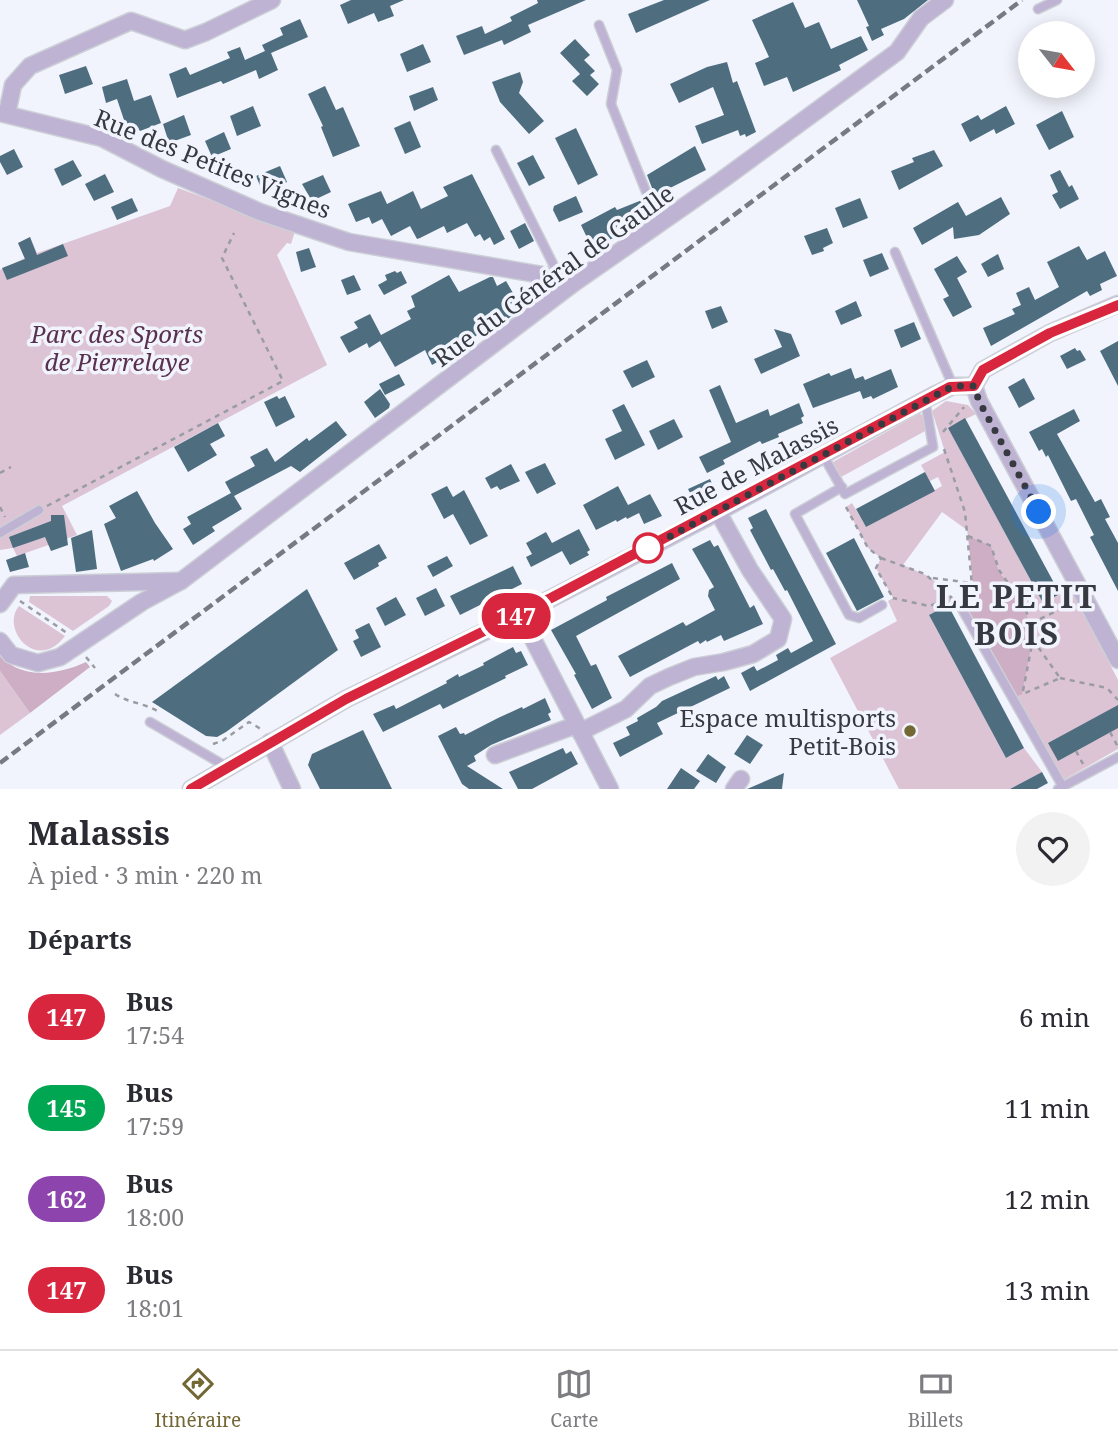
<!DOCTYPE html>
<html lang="fr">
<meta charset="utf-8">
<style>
body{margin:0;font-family:"Noto Serif",serif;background:#f2f2f3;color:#2b2b33;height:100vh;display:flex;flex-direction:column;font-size:26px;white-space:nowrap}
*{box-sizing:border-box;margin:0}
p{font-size:23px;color:#7c7c81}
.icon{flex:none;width:38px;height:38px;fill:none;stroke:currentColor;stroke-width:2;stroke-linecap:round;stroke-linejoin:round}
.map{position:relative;height:789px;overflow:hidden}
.details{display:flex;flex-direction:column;background:#fff;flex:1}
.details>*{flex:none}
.badge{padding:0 14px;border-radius:23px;font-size:24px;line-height:46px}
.needle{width:46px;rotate:121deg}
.fabs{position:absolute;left:1018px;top:21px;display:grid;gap:14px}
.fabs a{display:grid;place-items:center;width:77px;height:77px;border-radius:50%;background:#fff;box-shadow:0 4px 18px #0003;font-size:35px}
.you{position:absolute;width:35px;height:35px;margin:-18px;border:5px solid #fff;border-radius:50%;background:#1a73e8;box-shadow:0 0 0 10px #1a73e833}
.map>.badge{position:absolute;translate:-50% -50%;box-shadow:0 0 0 4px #fff}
h2{padding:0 28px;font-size:26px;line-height:63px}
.round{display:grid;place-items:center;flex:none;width:74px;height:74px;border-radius:37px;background:#f2f2f3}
.overview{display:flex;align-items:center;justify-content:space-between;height:119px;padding:0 28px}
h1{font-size:33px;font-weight:700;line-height:52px}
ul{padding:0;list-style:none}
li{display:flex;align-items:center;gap:21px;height:91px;padding:0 28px}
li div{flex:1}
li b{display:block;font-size:26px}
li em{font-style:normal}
li .badge{min-width:77px;font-weight:700;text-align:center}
.tabs{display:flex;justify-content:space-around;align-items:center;height:98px;border-top:2px solid #e1e1e2;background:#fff;font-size:19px;color:#7c7c81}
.tabs a{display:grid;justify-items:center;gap:4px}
.tabs .selected{color:#736734}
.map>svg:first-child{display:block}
.green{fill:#dcc4d5}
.forest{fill:#cdaec4}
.building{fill:#4e6e80}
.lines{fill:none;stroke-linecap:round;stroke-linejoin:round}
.lane-casing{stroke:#cccfd6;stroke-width:11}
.street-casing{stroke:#cccfd6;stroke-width:19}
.path{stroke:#999ca3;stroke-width:2.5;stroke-dasharray:5 5;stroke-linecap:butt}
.lane{stroke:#bfb3d4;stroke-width:8}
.street{stroke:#bfb3d4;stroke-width:16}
.rail{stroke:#777a82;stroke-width:4.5;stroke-dasharray:10 5;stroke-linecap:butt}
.line-casing{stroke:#fff;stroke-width:16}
.line{stroke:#d7263d;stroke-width:10}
.walk{stroke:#363940;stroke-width:7;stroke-dasharray:0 12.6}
.stop-dot{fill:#fff;stroke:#d7263d;stroke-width:3.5}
.poi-dot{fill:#736734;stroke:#f1f4fc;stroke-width:2.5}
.labels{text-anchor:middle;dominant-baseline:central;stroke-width:7;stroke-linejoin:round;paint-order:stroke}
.street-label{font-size:24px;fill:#363940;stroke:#f1f4fc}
.park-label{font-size:24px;font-style:italic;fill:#5a304f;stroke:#f1f4fc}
.poi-label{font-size:24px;fill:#363940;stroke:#f1f4fc;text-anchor:end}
.district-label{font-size:32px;font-weight:bold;letter-spacing:2px;fill:#363940;stroke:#f1f4fc}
</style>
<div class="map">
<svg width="1118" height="789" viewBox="0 0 1118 789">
<rect width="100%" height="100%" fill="#f1f4fc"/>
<g class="green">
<path d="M 178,188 L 295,231 L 291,244 L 287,243 L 277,255 L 327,365 L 62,506 L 77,535 L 17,556 L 13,548 L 0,550 L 0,270 L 25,258 L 18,243 L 30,237 L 37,253 L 170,206 Z"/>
<path d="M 946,401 L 968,405 L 976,414 L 948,428 L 1043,603 L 1071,589 L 1118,680 L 1118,707 L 1117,706 L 1049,743 L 1118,727 L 1118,749 L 1060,782 L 1014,698 L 1033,636 L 1021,593 L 1008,583 L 999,570 L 991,547 L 968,536 L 967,530 L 942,512 L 903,565 L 930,577 L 955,601 L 929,615 L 1006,758 L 1024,748 L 1042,772 L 1010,789 L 899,789 L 830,658 L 897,621 L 888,601 L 893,598 L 876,568 L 881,558 L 868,548 L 846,507 L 852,503 L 866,527 L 942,486 L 938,477 L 930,481 L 921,465 L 945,452 L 932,411 Z"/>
<path d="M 920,413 L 924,418 L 927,430 L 841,477 L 833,462 Z"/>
<path d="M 30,596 L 107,596 L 112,601 L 109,606 L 73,631 L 29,602 Z"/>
<path d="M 19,606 L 65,636 C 36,674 0,628 19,606 Z"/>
<path d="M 0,671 L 30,713 L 0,735 Z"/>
</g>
<g class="forest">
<path d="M 968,536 L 991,546 L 999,571 L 1008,583 L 1021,593 L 1033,636 L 1022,694 L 1014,698 L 963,609 L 975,605 Z"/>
<path d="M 0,656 C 23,680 58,675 86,662 L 90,667 L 30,713 L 0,671 Z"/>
</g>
<g class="building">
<path d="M 351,0 L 404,0 L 390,6 L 394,16 L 378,22 L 374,13 L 348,24 L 340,5 Z"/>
<path d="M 537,0 L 586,0 L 528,25 L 531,32 L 504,45 L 502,40 L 464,55 L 456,36 L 482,26 L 485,34 L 512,21 L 510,17 L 538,3 Z"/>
<path d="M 664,0 L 710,0 L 636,33 L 628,14 Z"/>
<path d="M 857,0 L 928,0 L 904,19 L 881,29 L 884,35 L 872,41 L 866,27 L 869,26 Z"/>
<path d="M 793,2 L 805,28 L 819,22 L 831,49 L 861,36 L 868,50 L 839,65 L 841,70 L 793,92 L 787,77 L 764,86 L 755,63 L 769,57 L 752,20 Z"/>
<path d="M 300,19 L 308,37 L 271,53 L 278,70 L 259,79 L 256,70 L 223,84 L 221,81 L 177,98 L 169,74 L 186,67 L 190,75 L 230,58 L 227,52 L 240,47 L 245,60 L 265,51 L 262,45 L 283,35 L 280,28 Z"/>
<path d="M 575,39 L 590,55 L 584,60 L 595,71 L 590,75 L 599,84 L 587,96 L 572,81 L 580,74 L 560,53 Z"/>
<path d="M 423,44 L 431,62 L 407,72 L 400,54 Z"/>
<path d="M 727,62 L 733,83 L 737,81 L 756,132 L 746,137 L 745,134 L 740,136 L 738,130 L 702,144 L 695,126 L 724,115 L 713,87 L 679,103 L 670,84 L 707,67 Z"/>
<path d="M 86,66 L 93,84 L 65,94 L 59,75 Z"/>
<path d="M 520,72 L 523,82 L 519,93 L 544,121 L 529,134 L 500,102 L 492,82 Z"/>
<path d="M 127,79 L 134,101 L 151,95 L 161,123 L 140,131 L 138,128 L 128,132 L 117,99 L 106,103 L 102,87 Z"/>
<path d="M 325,86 L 336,110 L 343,107 L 360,146 L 333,157 L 321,127 L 323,126 L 308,94 Z"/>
<path d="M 433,87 L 438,100 L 414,111 L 409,96 Z"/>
<path d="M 253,106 L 261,126 L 237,136 L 230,116 Z"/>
<path d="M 1006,106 L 1015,124 L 996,134 L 994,129 L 970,142 L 961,124 L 978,115 L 981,120 Z"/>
<path d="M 1062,111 L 1074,137 L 1049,150 L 1036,125 Z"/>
<path d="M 184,115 L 191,135 L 169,143 L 163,124 Z"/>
<path d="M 410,121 L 421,147 L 405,154 L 394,128 Z"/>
<path d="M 576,128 L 598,175 L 578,185 L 555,138 Z"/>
<path d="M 224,132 L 231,149 L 212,157 L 205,141 Z"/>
<path d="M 695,146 L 706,170 L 664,191 L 668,202 L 659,206 L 647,175 Z"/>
<path d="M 14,149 L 23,167 L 7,175 L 0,162 L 0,156 Z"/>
<path d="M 934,150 L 943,166 L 899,190 L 891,171 L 914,162 L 912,158 Z"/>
<path d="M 533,155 L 545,178 L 529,186 L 517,163 Z"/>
<path d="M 73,160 L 82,176 L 62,186 L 54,169 Z"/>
<path d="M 280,166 L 287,182 L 263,193 L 256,176 Z"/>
<path d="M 1060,170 L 1069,187 L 1072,185 L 1079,199 L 1060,209 L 1052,195 L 1058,192 L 1050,175 Z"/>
<path d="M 105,174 L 114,192 L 94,201 L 85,184 Z"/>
<path d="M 472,174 L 505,239 L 494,245 L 490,237 L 484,241 L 480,234 L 475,237 L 467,223 L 447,233 L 444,226 L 420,238 L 417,239 L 410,226 L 391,236 L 382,219 L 372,224 L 369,217 L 356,222 L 348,204 L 381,191 L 387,204 L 413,191 L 421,209 L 448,196 L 443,187 Z"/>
<path d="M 323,175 L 331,192 L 312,201 L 302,184 Z"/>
<path d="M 576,196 L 583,212 L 559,222 L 553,210 L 554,206 Z"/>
<path d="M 1001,197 L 1010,214 L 979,235 L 954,239 L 953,227 L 922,245 L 913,228 L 958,202 L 966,216 Z"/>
<path d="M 132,198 L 138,211 L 117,220 L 111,207 Z"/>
<path d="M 860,198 L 868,218 L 843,228 L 835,208 Z"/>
<path d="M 642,200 L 646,210 L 641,211 L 642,216 L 639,217 L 640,219 L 624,227 L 626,232 L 592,248 L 581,225 L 615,207 L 617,210 Z"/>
<path d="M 525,223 L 534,241 L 519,249 L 510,231 Z"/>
<path d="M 827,228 L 833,243 L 823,248 L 824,251 L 812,255 L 804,236 Z"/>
<path d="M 30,237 L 37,255 L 63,244 L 68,256 L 7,280 L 2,268 L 25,259 L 18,243 Z"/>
<path d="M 1079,246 L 1087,260 L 1105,251 L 1117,276 L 1100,284 L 1102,290 L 1090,296 L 1087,291 L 991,346 L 983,328 L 1015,314 L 1012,309 L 1021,305 L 1016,293 L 1029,287 L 1035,300 L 1059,287 L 1047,262 Z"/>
<path d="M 309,248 L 316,267 L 301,272 L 296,252 Z"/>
<path d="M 882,253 L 889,269 L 870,277 L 863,260 Z"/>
<path d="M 998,254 L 1004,269 L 988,277 L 981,264 Z"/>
<path d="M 957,256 L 967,272 L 957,278 L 972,307 L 953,317 L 943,299 L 949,296 L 934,269 Z"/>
<path d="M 395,271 L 397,273 L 401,271 L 407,283 L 384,295 L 378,285 L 387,280 L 385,275 Z"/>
<path d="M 354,275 L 361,290 L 347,295 L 341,280 Z"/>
<path d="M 449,275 L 459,292 L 490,277 L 493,277 L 497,286 L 506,281 L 516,298 L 537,285 L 542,294 L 498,326 L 495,322 L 473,338 L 474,341 L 432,365 L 425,350 L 395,367 L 380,341 L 369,348 L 367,343 L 349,353 L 340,337 L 358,328 L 354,322 L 370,314 L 381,335 L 411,319 L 407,311 L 415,307 L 411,296 Z"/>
<path d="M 856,301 L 862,316 L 841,325 L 835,311 Z"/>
<path d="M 721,306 L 728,322 L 712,329 L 705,311 Z"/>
<path d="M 914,322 L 921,339 L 901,348 L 894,330 Z"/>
<path d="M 774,329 L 791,334 L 800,356 L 761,374 L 754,359 L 782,347 Z"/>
<path d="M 1118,341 L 1118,386 L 1100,351 Z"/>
<path d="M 1075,348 L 1077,351 L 1080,350 L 1086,360 L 1067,369 L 1060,356 Z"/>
<path d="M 647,360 L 655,377 L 632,388 L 623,371 Z"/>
<path d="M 851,368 L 855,379 L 863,376 L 865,380 L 891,369 L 898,387 L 873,399 L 871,396 L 863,399 L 860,391 L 813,408 L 803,384 L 829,373 L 831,376 Z"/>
<path d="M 399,374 L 405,385 L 385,395 L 379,384 Z"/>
<path d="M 1024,378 L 1035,399 L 1019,408 L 1008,387 Z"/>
<path d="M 720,385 L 736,423 L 768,409 L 770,416 L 799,403 L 804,416 L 801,418 L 803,423 L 778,434 L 779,437 L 762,444 L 760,441 L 723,460 L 725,464 L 707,473 L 699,457 L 731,442 L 709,390 Z"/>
<path d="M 380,389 L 390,404 L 389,408 L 375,418 L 364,402 Z"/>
<path d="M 277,396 L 279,399 L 285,396 L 295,417 L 276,427 L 264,402 Z"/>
<path d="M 624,404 L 645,445 L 615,460 L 605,439 L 622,431 L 612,410 Z"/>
<path d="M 1074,409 L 1080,421 L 1057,434 L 1095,502 L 1101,499 L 1110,517 L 1105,519 L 1118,543 L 1118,591 L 1090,537 L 1094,535 L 1076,499 L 1071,501 L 1048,455 L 1046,457 L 1042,449 L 1039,451 L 1029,432 Z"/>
<path d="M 965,418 L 1060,594 L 1043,603 L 948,428 Z"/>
<path d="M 674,419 L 683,437 L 658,450 L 649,431 Z"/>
<path d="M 336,421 L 347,435 L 300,472 L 291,466 L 234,496 L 242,509 L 212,527 L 215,531 L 193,545 L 183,529 L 191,524 L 187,517 L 231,493 L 225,482 L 255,466 L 250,457 L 267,448 L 275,462 L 307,438 L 309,441 Z"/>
<path d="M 218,423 L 225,436 L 210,444 L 217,455 L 188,472 L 174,447 Z"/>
<path d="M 545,463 L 556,484 L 537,494 L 525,472 Z"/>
<path d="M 511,464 L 520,481 L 500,490 L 497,486 L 491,489 L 485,478 Z"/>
<path d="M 925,472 L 935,491 L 866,527 L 856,509 Z"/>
<path d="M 710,479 L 718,497 L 708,502 L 706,498 L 695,503 L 688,489 Z"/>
<path d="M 447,486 L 453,497 L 464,490 L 488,536 L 470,545 L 453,514 L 444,519 L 431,494 Z"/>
<path d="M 618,486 L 628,505 L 650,494 L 662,516 L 644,524 L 639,513 L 627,519 L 626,517 L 617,522 L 616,520 L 596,530 L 583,505 Z"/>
<path d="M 137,491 L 155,523 L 173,549 L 154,561 L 153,559 L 121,571 L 104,524 L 116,518 L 109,506 Z"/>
<path d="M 766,509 L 836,644 L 750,691 L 741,673 L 754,666 L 757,671 L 778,660 L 776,655 L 788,648 L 791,653 L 813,641 L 787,590 L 785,591 L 773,569 L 771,570 L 750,530 L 753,528 L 748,518 Z"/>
<path d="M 51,515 L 64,515 L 68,545 L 51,551 L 45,537 L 13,548 L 9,537 L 51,521 Z"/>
<path d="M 579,529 L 590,550 L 587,552 L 589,555 L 570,565 L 562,551 L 531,567 L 526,557 L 532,554 L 526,543 L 546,532 L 552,543 Z"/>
<path d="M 92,530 L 97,569 L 76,572 L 71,538 Z"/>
<path d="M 854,538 L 884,597 L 857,611 L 826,553 Z"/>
<path d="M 710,540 L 714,547 L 718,545 L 750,608 L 754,605 L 763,624 L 724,641 L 721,635 L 707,642 L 706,640 L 700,644 L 698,641 L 630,677 L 618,656 L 683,622 L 686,626 L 715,610 L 708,596 L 709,590 L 714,587 L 692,549 Z"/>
<path d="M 379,544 L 387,558 L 378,563 L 379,566 L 354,580 L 344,563 Z"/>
<path d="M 25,553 L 29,567 L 10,572 L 6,560 Z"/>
<path d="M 447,556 L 453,566 L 433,577 L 427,566 Z"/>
<path d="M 672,563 L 680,579 L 576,636 L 591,666 L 596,664 L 612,698 L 592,709 L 574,675 L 576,674 L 551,630 L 607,600 L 606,597 Z"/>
<path d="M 513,566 L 522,584 L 460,615 L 450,596 Z"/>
<path d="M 436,588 L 445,606 L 425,616 L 416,598 Z"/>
<path d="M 307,589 L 338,650 L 226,732 L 217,737 L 206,736 L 152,702 Z"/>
<path d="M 396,597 L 406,615 L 385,626 L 376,608 Z"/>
<path d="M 948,605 L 1024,748 L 1006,758 L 929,615 Z"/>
<path d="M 369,623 L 381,647 L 361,657 L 353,641 L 359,638 L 355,630 Z"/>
<path d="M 513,647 L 516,653 L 521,651 L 528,665 L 505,676 L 506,678 L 443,709 L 440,704 L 383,732 L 373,714 L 394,705 L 396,709 L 447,683 L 446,681 L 458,674 L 459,677 L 484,665 L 483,663 Z"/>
<path d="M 716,676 L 718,680 L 724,676 L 730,688 L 657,723 L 663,734 L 620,757 L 613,743 L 630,735 L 626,727 L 638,721 L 637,718 L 656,707 L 662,701 Z"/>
<path d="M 545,698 L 551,712 L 548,714 L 551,720 L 491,745 L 474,756 L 476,761 L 467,766 L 503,789 L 469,789 L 462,784 L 438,736 L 456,727 L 460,734 L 464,733 L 465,735 L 498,718 L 522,707 L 523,709 Z"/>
<path d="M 1118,705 L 1118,728 L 1058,761 L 1048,743 Z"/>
<path d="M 363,730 L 392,789 L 320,789 L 308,765 L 312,754 Z"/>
<path d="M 747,735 L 763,745 L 750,764 L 734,754 Z"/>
<path d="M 563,748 L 566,754 L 571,751 L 578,764 L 532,789 L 518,789 L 509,772 Z"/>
<path d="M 708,754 L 726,767 L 716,783 L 696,771 Z"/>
<path d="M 681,768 L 700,781 L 694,789 L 667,789 Z"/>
<path d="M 1042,772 L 1048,783 L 1037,789 L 1010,789 Z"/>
<path d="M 784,773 L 782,789 L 747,789 Z"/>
</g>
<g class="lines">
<g class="lane-casing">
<g id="lane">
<path d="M 1038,9 L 1057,0"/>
<path d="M 599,25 L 617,70 L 611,104 L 659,224"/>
<path d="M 496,150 L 560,278"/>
<path d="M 895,252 L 953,386"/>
<path d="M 823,455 L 845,494 L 933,447 L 925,400"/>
<path d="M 842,487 L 795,514 L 849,615 L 859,618 L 882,605"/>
<path d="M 0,533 L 39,510"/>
<path d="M 962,609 L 1063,787"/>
<path d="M 150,722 L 227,767"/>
<path d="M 1058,789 L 1118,757"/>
</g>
</g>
<g class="street-casing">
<g id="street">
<path d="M 0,113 L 102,138 L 162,169 L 260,212 L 349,242 L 560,278 L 574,283"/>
<path d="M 7,114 L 13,85 L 30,66 L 131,21 L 185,40 L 206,32 L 272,0"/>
<path d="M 974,386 L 979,401 L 1118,660"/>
<path d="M 0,604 L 14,585 L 181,581"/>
<path d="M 520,614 L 610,789"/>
<path d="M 0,641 L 11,655 L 38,663 L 60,657 L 142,602 L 181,581 L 574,283 L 722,180 L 897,52 L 921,18 L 945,0"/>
<path d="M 580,732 L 626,709 L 650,686 L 669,677 L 694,667 L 724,662 L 753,654 L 778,639 L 783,619 L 750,570 L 718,512"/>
<path d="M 270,742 L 292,789"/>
<path d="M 495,755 L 576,725"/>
<path d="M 191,789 L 346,699 L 515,617 L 718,512 L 934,395 L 953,386 L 974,386 L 983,370 L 1050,333 L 1118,304"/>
<path d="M 734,789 L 741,779"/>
</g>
</g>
<g class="path">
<path d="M 943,432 L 964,407"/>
<path d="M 944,449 L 965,512 L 974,606"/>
<path d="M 0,473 L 11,467"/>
<path d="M 47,506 L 283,381 L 222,258 L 234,233"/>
<path d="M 0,507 L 5,517"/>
<path d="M 846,507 L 868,548 L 881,558 L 876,568 L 893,598"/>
<path d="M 968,536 L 991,546 L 999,570 L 1008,583 L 1021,593 L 1036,644 L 1060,678 L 1023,694"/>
<path d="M 881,558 L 925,574 L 952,598 L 929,606 L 893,598"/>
<path d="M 933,578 L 971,583"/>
<path d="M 20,601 L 67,633"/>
<path d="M 1031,623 L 1072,604"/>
<path d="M 86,657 L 95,668"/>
<path d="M 1060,678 L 1107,688 L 1118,700"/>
<path d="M 1023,691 L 1033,639"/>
<path d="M 115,694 C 128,703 145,703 159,712"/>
<path d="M 1110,732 L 1118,747"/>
<path d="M 213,744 L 222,741 L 249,722 L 261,729"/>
<path d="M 1076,751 L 1083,764"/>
</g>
<use href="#lane" class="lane"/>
<use href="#street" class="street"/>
<path class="rail" d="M 0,763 L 1022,0"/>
</g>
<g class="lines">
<g class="line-casing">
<path id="line" d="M 191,789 L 346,699 L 551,598 L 950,387 L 974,386 L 983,370 L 1050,333 L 1118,305"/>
</g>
<use href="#line" class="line"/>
<path class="walk" d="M 648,548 L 953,386 L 974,386 L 979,401 L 1039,512"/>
</g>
<circle class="stop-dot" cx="648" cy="548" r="14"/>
<circle class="poi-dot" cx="910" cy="731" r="7"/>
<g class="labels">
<g class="street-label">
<text transform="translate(213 163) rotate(22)">Rue des Petites Vignes</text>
<text transform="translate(553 275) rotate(-36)">Rue du Général de Gaulle</text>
<text transform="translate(756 465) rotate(-28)">Rue de Malassis</text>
</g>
<g class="park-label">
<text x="117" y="333">Parc des Sports<tspan x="117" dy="28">de Pierrelaye</tspan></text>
</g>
<g class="poi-label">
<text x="896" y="717">Espace multisports<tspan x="896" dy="28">Petit-Bois</tspan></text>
</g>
<g class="district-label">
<text x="1017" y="595">LE PETIT<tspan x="1017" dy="37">BOIS</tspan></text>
</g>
</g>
</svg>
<div class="fabs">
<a><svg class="needle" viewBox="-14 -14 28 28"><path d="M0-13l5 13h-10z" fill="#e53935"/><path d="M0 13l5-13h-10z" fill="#7c7c81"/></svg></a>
</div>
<div class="you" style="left:1039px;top:512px"></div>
<b class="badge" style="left:516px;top:616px;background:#d7263d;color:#fff">147</b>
</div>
<section class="details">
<div class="overview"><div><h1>Malassis</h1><p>À pied · 3 min · 220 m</p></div><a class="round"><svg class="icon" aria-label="heart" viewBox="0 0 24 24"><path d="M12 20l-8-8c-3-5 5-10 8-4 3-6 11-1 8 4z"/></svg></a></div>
<h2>Départs</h2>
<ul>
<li><span class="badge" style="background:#d7263d;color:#fff">147</span><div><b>Bus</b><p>17:54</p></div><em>6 min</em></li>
<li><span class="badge" style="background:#00a651;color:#fff">145</span><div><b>Bus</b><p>17:59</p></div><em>11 min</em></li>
<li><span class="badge" style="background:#8e44ad;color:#fff">162</span><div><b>Bus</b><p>18:00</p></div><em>12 min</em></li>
<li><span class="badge" style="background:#d7263d;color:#fff">147</span><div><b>Bus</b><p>18:01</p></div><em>13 min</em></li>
</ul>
</section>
<nav class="tabs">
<a class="selected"><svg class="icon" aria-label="directions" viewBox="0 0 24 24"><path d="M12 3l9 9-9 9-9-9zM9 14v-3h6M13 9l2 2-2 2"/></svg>Itinéraire</a>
<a><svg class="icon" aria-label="map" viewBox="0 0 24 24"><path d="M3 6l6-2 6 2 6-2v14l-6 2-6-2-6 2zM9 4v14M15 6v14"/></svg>Carte</a>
<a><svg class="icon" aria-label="tickets" viewBox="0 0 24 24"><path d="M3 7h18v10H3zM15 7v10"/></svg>Billets</a>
</nav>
